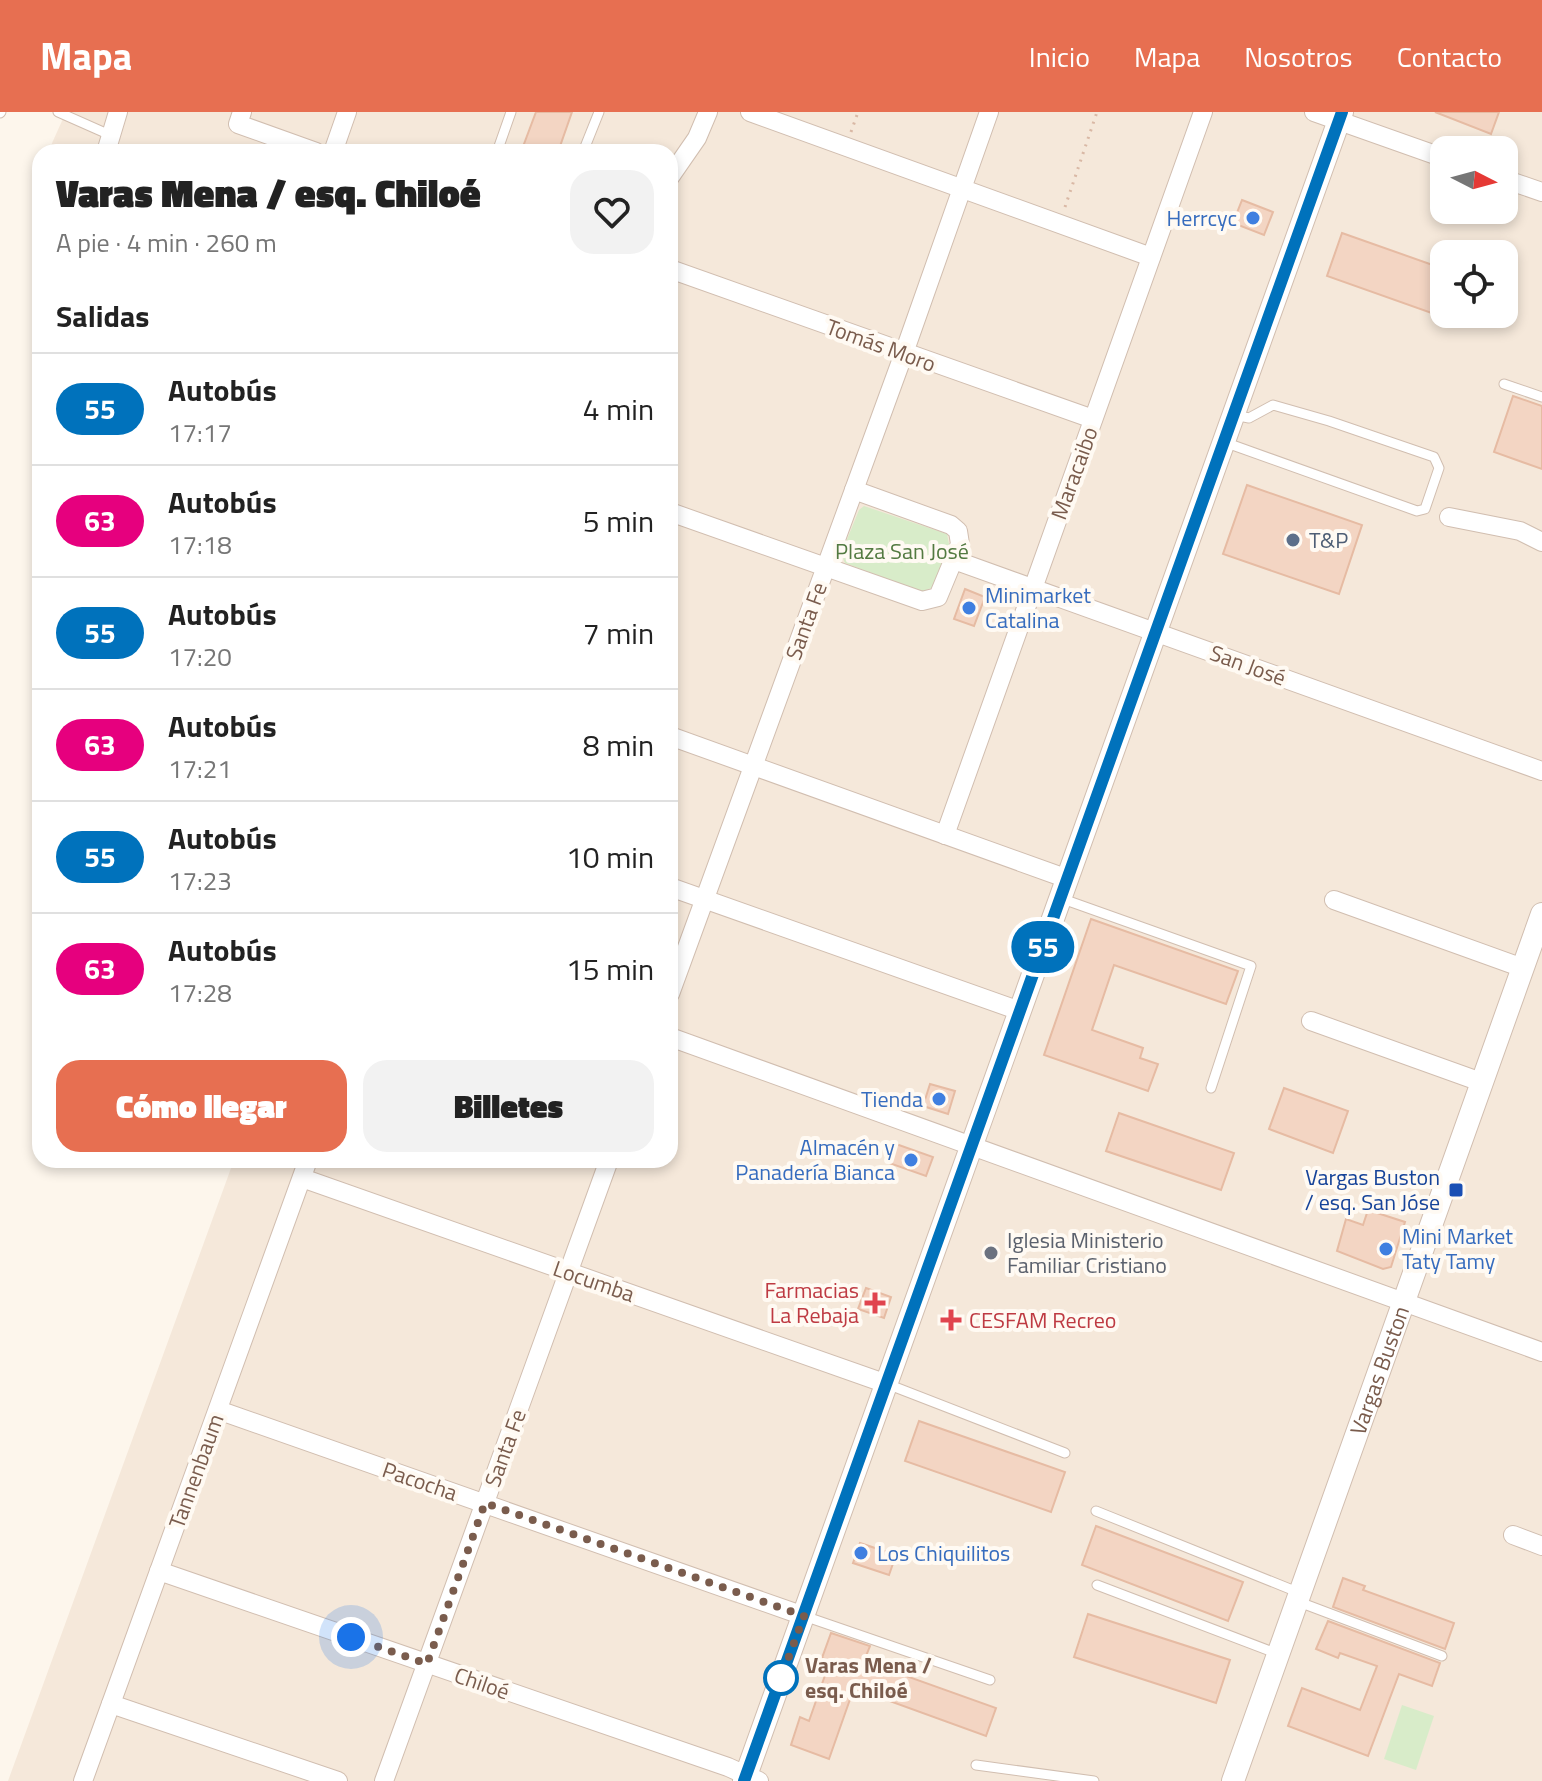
<!DOCTYPE html>
<html lang="es">
<meta charset="utf-8">
<style>
body{margin:0;font-family:"Titillium Web",sans-serif;background:#f2f2f2;color:#222;height:100vh;display:flex;flex-direction:column;font-size:30px;white-space:nowrap}
*{box-sizing:border-box;margin:0}
p{font-size:26px;color:#767676}
.icon{flex:none;width:44px;height:44px;fill:none;stroke:currentColor;stroke-width:2;stroke-linecap:round;stroke-linejoin:round}
.map{position:relative;flex:1;overflow:hidden}
.details{position:absolute;left:32px;top:32px;width:646px;height:1024px;display:flex;flex-direction:column;background:#fff;border-radius:24px;box-shadow:0 4px 12px #0003}
.details>*{flex:none}
.badge{padding:0 16px;border-radius:26px;font-size:28px;line-height:52px}
.needle{width:52px;rotate:96deg}
.buttons{position:absolute;left:1430px;top:24px;display:grid;gap:16px}
.buttons a{display:grid;place-items:center;width:88px;height:88px;border-radius:16px;background:#fff;box-shadow:0 4px 12px #0003;font-size:40px}
.you{position:absolute;width:40px;height:40px;margin:-20px;border:6px solid #fff;border-radius:50%;background:#1a73e8;box-shadow:0 0 0 12px #1a73e833}
.map>.badge{position:absolute;translate:-50% -50%;box-shadow:0 0 0 4px #fff}
h2{padding:0 24px;font-size:30px;line-height:72px}
.round{display:grid;place-items:center;flex:none;width:84px;height:84px;border-radius:24px;background:#f2f2f2}
.headline{display:flex;align-items:center;justify-content:space-between;height:136px;padding:0 24px}
h1{font-size:38px;font-weight:800;line-height:60px}
.primary-button{display:flex;gap:16px;margin-top:auto;padding:16px 24px}
.primary-button a{flex:1;height:92px;border-radius:24px;background:#e76f51;color:#fff;font-size:32px;font-weight:800;line-height:92px;text-align:center}
.primary-button a+a{background:#f2f2f2;color:#222}
ul{padding:0;list-style:none}
li{display:flex;align-items:center;gap:24px;height:112px;padding:0 24px;border-top:2px solid #e0e0e0}
li div{flex:1}
li b{display:block;font-size:30px}
li em{font-style:normal}
li .badge{min-width:88px;font-weight:700;text-align:center}
header{display:flex;align-items:center;gap:48px;box-sizing:border-box;height:112px;padding:0 40px;background:#e76f51;color:#fff}
header strong{font-size:38px}
nav{display:flex;gap:44px;margin-inline-start:auto;font-size:28px}
.map>svg:first-child{display:block}
.residential{fill:#f5e8da;fill-rule:evenodd}
.green{fill:#d8ecc9}
.building{fill:#f3d5c3;stroke:#e6bba3;stroke-width:2}
.lines{fill:none;stroke-linecap:round;stroke-linejoin:round}
.service-casing{stroke:#d1beb0;stroke-width:11}
.minor-casing{stroke:#d1beb0;stroke-width:20}
.tertiary-casing{stroke:#d1beb0;stroke-width:24}
.path{stroke:#d9b8a5;stroke-width:3;stroke-dasharray:2 6;stroke-linecap:butt}
.service{stroke:#fff;stroke-width:9}
.minor{stroke:#fff;stroke-width:18}
.tertiary{stroke:#fff;stroke-width:22}
.line-casing{stroke:#fff;stroke-width:18}
.line{stroke:#0072bc;stroke-width:12}
.walk{stroke:#7a5c4d;stroke-width:8;stroke-dasharray:0 14.4}
.shop-dot{fill:#3f7fe0;stroke:#fffaf3;stroke-width:3}
.service-dot{fill:#5c6f8a;stroke:#fffaf3;stroke-width:3}
.transit-dot{fill:#1a4fb4;stroke:#fffaf3;stroke-width:3}
.worship-dot{fill:#6b7280;stroke:#fffaf3;stroke-width:3}
.health-dot{fill:#e0444e;stroke:#fffaf3;stroke-width:3}
.stop-dot{fill:#fff;stroke:#0072bc;stroke-width:4}
.labels{text-anchor:middle;dominant-baseline:central;stroke-width:8;stroke-linejoin:round;paint-order:stroke}
.shop-label{font-size:22px;fill:#366cbe;stroke:#fffaf3;text-anchor:end}
.street-label{font-size:22px;fill:#7a5c4d;stroke:#fffaf3}
.service-label{font-size:22px;fill:#4e5e75;stroke:#fffaf3;text-anchor:start}
.park-label{font-size:22px;fill:#537a41;stroke:#fffaf3}
.transit-label{font-size:22px;fill:#164399;stroke:#fffaf3;text-anchor:end}
.worship-label{font-size:22px;fill:#5b616d;stroke:#fffaf3;text-anchor:start}
.health-label{font-size:22px;fill:#be3a42;stroke:#fffaf3;text-anchor:end}
.stop-label{font-size:22px;font-weight:bold;fill:#7a5c4d;stroke:#fffaf3;text-anchor:start}
</style>
<header>
<strong>Mapa</strong>
<nav><a>Inicio</a><a>Mapa</a><a>Nosotros</a><a>Contacto</a></nav>
</header>
<div class="map">
<svg width="1542" height="1669" viewBox="0 0 1542 1669">
<rect width="100%" height="100%" fill="#fdf6ec"/>
<path class="residential" d="M 66,0 L 1542,0 L 1542,1669 L 8,1669 L 234,1048 L 670,1048 L 670,40 L 48,40 ZM 1444,38 L 1504,38 L 1504,98 L 1444,98 ZM 1444,142 L 1504,142 L 1504,202 L 1444,202 Z"/>
<g class="green">
<path d="M 864,394 L 947,422 L 950,437 L 935,474 L 922,480 L 845,451 L 841,442 L 859,398 Z"/>
<path d="M 1402,1593 L 1434,1604 L 1416,1658 L 1384,1647 Z"/>
</g>
<g class="building">
<path d="M 536,0 L 572,0 L 558,40 L 521,40 Z"/>
<path d="M 1435,0 L 1499,0 L 1491,22 Z"/>
<path d="M 1242,88 L 1273,100 L 1264,123 L 1233,111 Z"/>
<path d="M 1342,121 L 1444,157 L 1444,192 L 1440,204 L 1327,164 Z"/>
<path d="M 1513,284 L 1542,294 L 1542,357 L 1494,340 Z"/>
<path d="M 1247,373 L 1362,413 L 1339,482 L 1223,442 Z"/>
<path d="M 965,477 L 985,485 L 974,514 L 954,507 Z"/>
<path d="M 1091,807 L 1238,859 L 1226,892 L 1114,853 L 1092,918 L 1143,936 L 1140,946 L 1158,952 L 1148,979 L 1044,943 Z"/>
<path d="M 930,972 L 955,979 L 948,1002 L 923,994 Z"/>
<path d="M 1284,976 L 1348,999 L 1333,1041 L 1269,1017 Z"/>
<path d="M 1119,1001 L 1234,1041 L 1221,1078 L 1106,1039 Z"/>
<path d="M 896,1032 L 933,1045 L 926,1064 L 889,1051 Z"/>
<path d="M 1368,1098 L 1405,1110 L 1391,1155 L 1383,1157 L 1337,1139 L 1346,1107 L 1363,1113 Z"/>
<path d="M 866,1176 L 891,1185 L 884,1206 L 858,1197 Z"/>
<path d="M 919,1309 L 1065,1360 L 1051,1400 L 905,1349 Z"/>
<path d="M 1096,1414 L 1243,1470 L 1228,1509 L 1082,1453 Z"/>
<path d="M 860,1431 L 896,1443 L 889,1463 L 853,1451 Z"/>
<path d="M 1343,1466 L 1365,1474 L 1363,1478 L 1454,1511 L 1445,1537 L 1333,1495 Z"/>
<path d="M 1088,1502 L 1230,1548 L 1216,1591 L 1074,1545 Z"/>
<path d="M 1328,1509 L 1440,1551 L 1432,1574 L 1399,1562 L 1368,1644 L 1288,1614 L 1302,1576 L 1360,1598 L 1377,1554 L 1340,1541 L 1338,1546 L 1316,1537 Z"/>
<path d="M 831,1521 L 870,1534 L 864,1549 L 996,1596 L 986,1624 L 854,1576 L 829,1647 L 791,1633 L 800,1605 L 809,1609 L 830,1549 L 822,1546 Z"/>
</g>
<g class="lines">
<g class="service-casing">
<g id="service">
<path d="M 58,0 L 110,23"/>
<path d="M 0,1 L 1,0"/>
<path d="M 497,40 L 511,0"/>
<path d="M 583,40 L 599,0"/>
<path d="M 1504,272 L 1542,285"/>
<path d="M 1224,330 L 1417,399 L 1425,397 L 1439,356 L 1434,345 L 1329,309 L 1273,293 L 1249,306 L 1234,303"/>
<path d="M 1060,786 L 1251,854 L 1211,976"/>
<path d="M 887,1272 L 1065,1341"/>
<path d="M 1096,1399 L 1300,1481"/>
<path d="M 1097,1473 L 1278,1542"/>
<path d="M 1299,1490 L 1442,1544"/>
<path d="M 804,1504 L 990,1568"/>
<path d="M 976,1653 L 1094,1669"/>
</g>
</g>
<g class="minor-casing">
<g id="minor">
<path d="M 242,0 L 238,12 L 316,40"/>
<path d="M 750,0 L 1151,145"/>
<path d="M 1314,0 L 1444,46"/>
<path d="M 106,40 L 118,0"/>
<path d="M 333,40 L 347,0"/>
<path d="M 670,65 L 697,26 L 708,0"/>
<path d="M 1504,67 L 1542,80"/>
<path d="M 670,157 L 1093,307"/>
<path d="M 670,400 L 922,489 L 938,485 L 960,432 L 958,419 L 951,413 L 854,378"/>
<path d="M 1449,405 L 1520,419 L 1542,430"/>
<path d="M 954,448 L 1542,659"/>
<path d="M 670,624 L 1068,767"/>
<path d="M 945,723 L 1203,0"/>
<path d="M 670,775 L 1020,899"/>
<path d="M 1334,788 L 1523,856"/>
<path d="M 670,882 L 904,241 L 989,0"/>
<path d="M 1311,909 L 1481,970"/>
<path d="M 670,925 L 1542,1240"/>
<path d="M 302,1066 L 887,1272"/>
<path d="M 218,1298 L 804,1504"/>
<path d="M 1513,1423 L 1542,1434"/>
<path d="M 159,1459 L 728,1655 L 759,1669"/>
<path d="M 111,1592 L 338,1669"/>
<path d="M 83,1669 L 308,1048"/>
<path d="M 384,1669 L 609,1048"/>
</g>
</g>
<g class="tertiary-casing">
<g id="tertiary">
<path d="M 744,1669 L 1342,0"/>
<path id="s1" d="M 1233,1669 L 1542,802"/>
</g>
</g>
<g class="path">
<path d="M 851,20 L 858,0"/>
<path d="M 1065,95 L 1097,0"/>
</g>
<use href="#service" class="service"/>
<use href="#minor" class="minor"/>
<use href="#tertiary" class="tertiary"/>
</g>
<g class="lines">
<g class="line-casing">
<path id="line" d="M 744,1669 L 1342,0"/>
</g>
<use href="#line" class="line"/>
<path class="walk" d="M 351,1525 L 427,1552 L 485,1391 L 804,1504 L 781,1566"/>
</g>
<g class="shop-dot">
<circle cx="1253" cy="106" r="8"/>
<circle cx="969" cy="496" r="8"/>
<circle cx="939" cy="987" r="8"/>
<circle cx="911" cy="1048" r="8"/>
<circle cx="1386" cy="1137" r="8"/>
<circle cx="861" cy="1441" r="8"/>
</g>
<circle class="service-dot" cx="1293" cy="428" r="8"/>
<rect class="transit-dot" x="1448" y="1070" width="16" height="16" rx="4"/>
<circle class="worship-dot" cx="991" cy="1141" r="8"/>
<g class="health-dot">
<path d="M871 1179h8v8h8v8h-8v8h-8v-8h-8v-8h8z"/>
<path d="M947 1196h8v8h8v8h-8v8h-8v-8h-8v-8h8z"/>
</g>
<circle class="stop-dot" cx="781" cy="1566" r="16"/>
<g class="labels">
<g class="shop-label">
<text x="1237" y="106">Herrcyc</text>
<text x="985" y="483" text-anchor="start">Minimarket<tspan x="985" dy="25">Catalina</tspan></text>
<text x="923" y="987">Tienda</text>
<text x="895" y="1035">Almacén y<tspan x="895" dy="25">Panadería Bianca</tspan></text>
<text x="1402" y="1124" text-anchor="start">Mini Market<tspan x="1402" dy="25">Taty Tamy</tspan></text>
<text x="877" y="1441" text-anchor="start">Los Chiquilitos</text>
</g>
<g class="street-label">
<text transform="translate(881 233) rotate(20)">Tomás Moro</text>
<text transform="translate(1074 361) rotate(-70)">Maracaibo</text>
<text transform="translate(806 509) rotate(-70)">Santa Fe</text>
<text transform="translate(1248 553) rotate(20)">San José</text>
<text transform="translate(594 1169) rotate(19)">Locumba</text>
<text stroke="none"><textPath href="#s1" startOffset="436">Vargas Buston</textPath></text>
<text transform="translate(505 1336) rotate(-70)">Santa Fe</text>
<text transform="translate(196 1359) rotate(-70)">Tannenbaum</text>
<text transform="translate(420 1369) rotate(19)">Pacocha</text>
<text transform="translate(482 1571) rotate(19)">Chiloé</text>
</g>
<g class="service-label">
<text x="1309" y="428">T&amp;P</text>
</g>
<g class="park-label">
<text x="902" y="439">Plaza San José</text>
</g>
<g class="transit-label">
<text x="1440" y="1065">Vargas Buston<tspan x="1440" dy="25">/ esq. San Jóse</tspan></text>
</g>
<g class="worship-label">
<text x="1007" y="1128">Iglesia Ministerio<tspan x="1007" dy="25">Familiar Cristiano</tspan></text>
</g>
<g class="health-label">
<text x="859" y="1178">Farmacias<tspan x="859" dy="25">La Rebaja</tspan></text>
<text x="969" y="1208" text-anchor="start">CESFAM Recreo</text>
</g>
<g class="stop-label">
<text x="805" y="1553">Varas Mena /<tspan x="805" dy="25">esq. Chiloé</tspan></text>
</g>
</g>
</svg>
<div class="buttons">
<a><svg class="needle" viewBox="-14 -14 28 28"><path d="M0-13l5 13h-10z" fill="#e53935"/><path d="M0 13l5-13h-10z" fill="#767676"/></svg></a>
<a><svg class="icon" aria-label="locate" viewBox="0 0 24 24"><circle cx="12" cy="12" r="6"/><path d="M12 2v4M12 18v4M2 12h4M18 12h4"/></svg></a>
</div>
<div class="you" style="left:351px;top:1525px"></div>
<b class="badge" style="left:1043px;top:835px;background:#0072bc;color:#fff">55</b>
<section class="details">
<div class="headline"><div><h1>Varas Mena / esq. Chiloé</h1><p>A pie · 4 min · 260 m</p></div><a class="round"><svg class="icon" aria-label="heart" viewBox="0 0 24 24"><path d="M12 20l-8-8c-3-5 5-10 8-4 3-6 11-1 8 4z"/></svg></a></div>
<h2>Salidas</h2>
<ul>
<li><span class="badge" style="background:#0072bc;color:#fff">55</span><div><b>Autobús</b><p>17:17</p></div><em>4 min</em></li>
<li><span class="badge" style="background:#e6007e;color:#fff">63</span><div><b>Autobús</b><p>17:18</p></div><em>5 min</em></li>
<li><span class="badge" style="background:#0072bc;color:#fff">55</span><div><b>Autobús</b><p>17:20</p></div><em>7 min</em></li>
<li><span class="badge" style="background:#e6007e;color:#fff">63</span><div><b>Autobús</b><p>17:21</p></div><em>8 min</em></li>
<li><span class="badge" style="background:#0072bc;color:#fff">55</span><div><b>Autobús</b><p>17:23</p></div><em>10 min</em></li>
<li><span class="badge" style="background:#e6007e;color:#fff">63</span><div><b>Autobús</b><p>17:28</p></div><em>15 min</em></li>
</ul>
<div class="primary-button"><a>Cómo llegar</a><a>Billetes</a></div>
</section>
</div>
